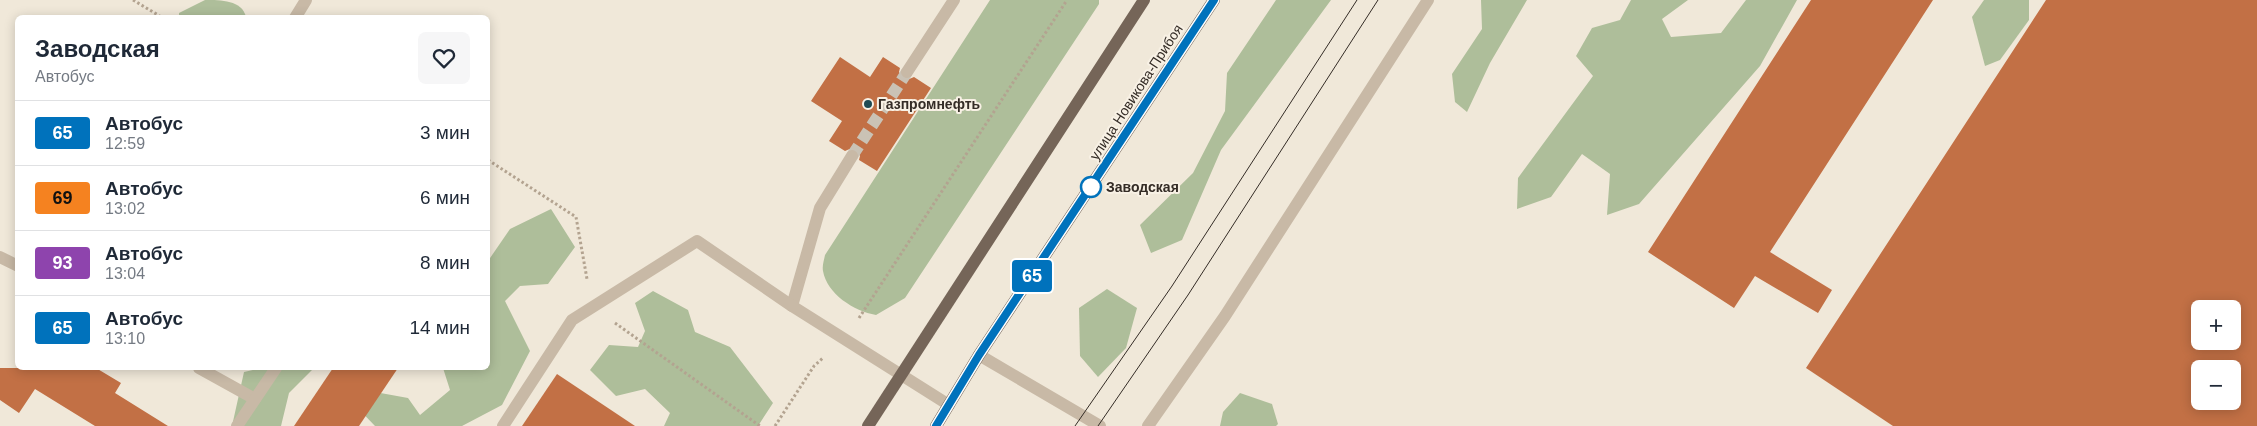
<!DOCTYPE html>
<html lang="ru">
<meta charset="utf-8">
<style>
body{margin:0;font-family:Helvetica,sans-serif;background:#f6f6f7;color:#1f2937;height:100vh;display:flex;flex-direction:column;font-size:19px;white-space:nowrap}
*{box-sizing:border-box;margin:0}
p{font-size:16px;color:#747a83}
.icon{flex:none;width:28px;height:28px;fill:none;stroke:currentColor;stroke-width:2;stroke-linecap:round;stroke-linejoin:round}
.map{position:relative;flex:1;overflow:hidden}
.side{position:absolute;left:15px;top:15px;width:475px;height:355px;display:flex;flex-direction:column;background:#fff;border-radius:8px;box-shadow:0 2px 12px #0003}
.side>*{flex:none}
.badge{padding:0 10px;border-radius:4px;font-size:18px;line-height:32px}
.buttons{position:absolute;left:2191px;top:300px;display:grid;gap:10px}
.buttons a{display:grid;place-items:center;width:50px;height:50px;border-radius:8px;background:#fff;box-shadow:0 2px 12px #0003;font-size:25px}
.map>.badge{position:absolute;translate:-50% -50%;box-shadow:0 0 0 2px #fff}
.round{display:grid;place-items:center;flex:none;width:52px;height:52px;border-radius:8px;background:#f6f6f7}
.head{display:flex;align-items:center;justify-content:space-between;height:85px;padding:0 20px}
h1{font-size:24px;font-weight:700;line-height:38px}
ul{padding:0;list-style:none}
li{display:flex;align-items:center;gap:15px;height:65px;padding:0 20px;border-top:1px solid #e0e1e3}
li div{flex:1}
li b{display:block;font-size:19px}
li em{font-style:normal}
li .badge{min-width:55px;font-weight:700;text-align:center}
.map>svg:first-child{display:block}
.green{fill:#aebe9a}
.building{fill:#c27045;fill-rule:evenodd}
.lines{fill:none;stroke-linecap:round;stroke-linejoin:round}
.minor-tunnel{stroke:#cac2b5;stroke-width:12;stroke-dasharray:12 6;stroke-linecap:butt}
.path{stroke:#b3a390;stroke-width:3;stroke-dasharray:2.5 2.5;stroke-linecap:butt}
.minor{stroke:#c8b9a6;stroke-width:12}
.major{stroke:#756558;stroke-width:12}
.tram{stroke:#342c26;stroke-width:1}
.line-casing{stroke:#fff;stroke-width:11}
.line{stroke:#0072bc;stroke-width:8}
.poi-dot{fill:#1e4a53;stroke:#f8f1e5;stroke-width:2}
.stop-dot{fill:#fff;stroke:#0072bc;stroke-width:2.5}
.labels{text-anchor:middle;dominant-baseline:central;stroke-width:4;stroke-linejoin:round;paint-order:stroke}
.street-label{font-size:14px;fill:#342c26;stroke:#f8f1e5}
.poi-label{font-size:14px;font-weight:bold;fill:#342c26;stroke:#f8f1e5;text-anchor:start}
.stop-label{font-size:14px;font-weight:bold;fill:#342c26;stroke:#f8f1e5;text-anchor:start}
</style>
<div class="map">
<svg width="2257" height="426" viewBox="0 0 2257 426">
<rect width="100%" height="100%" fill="#f0e8d9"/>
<g class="green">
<path d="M 205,0 C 221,0 242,0 246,17 L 179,17 L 179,13 Z"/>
<path d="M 990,0 L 1099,0 L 1099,4 L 905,298 L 876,315 C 854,311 827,294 823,271 C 822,266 824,260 825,255 Z"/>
<path d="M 1276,0 L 1331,0 L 1221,150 L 1182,240 L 1151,253 L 1140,225 L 1193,173 L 1225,111 L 1227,73 Z"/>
<path d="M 1481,0 L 1527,0 L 1490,63 L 1467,112 L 1455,102 L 1452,74 L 1482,29 Z"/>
<path d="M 1631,0 L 1688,0 L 1662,19 L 1671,37 L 1721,33 L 1746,0 L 1797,0 L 1760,66 L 1639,204 L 1607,215 L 1610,174 L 1582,154 L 1551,197 L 1517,209 L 1518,178 L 1593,76 L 1576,56 L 1592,28 L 1620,20 Z"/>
<path d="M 1984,0 L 2029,0 L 2029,20 L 2000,60 L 1985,66 L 1972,17 Z"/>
<path d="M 551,209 L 575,247 L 548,284 L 520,286 L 505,301 L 530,351 L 502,405 L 462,426 L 375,426 L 351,401 L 353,388 L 408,398 L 420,415 L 450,390 L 443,368 L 488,368 L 488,261 L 510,229 Z"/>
<path d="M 1107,289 L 1137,308 L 1126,348 L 1098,377 L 1080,356 L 1079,308 Z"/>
<path d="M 653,291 L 688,310 L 695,332 L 730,347 L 773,403 L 758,426 L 664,426 L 670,413 L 645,389 L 616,396 L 590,370 L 609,345 L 638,347 L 645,331 L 635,303 Z"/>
<path d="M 262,368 L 314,368 L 289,393 L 281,426 L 232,426 L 244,372 Z"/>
<path d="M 1240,393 L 1272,404 L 1278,424 L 1276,426 L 1220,426 L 1223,412 Z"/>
</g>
<g class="building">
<path d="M 1811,0 L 1933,0 L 1770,252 L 1832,290 L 1818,313 L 1755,276 L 1734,308 L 1648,252 Z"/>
<path d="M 2046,0 L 2257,0 L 2257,426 L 1893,426 L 1806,368 ZM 2200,309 L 2232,309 L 2232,341 L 2200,341 ZM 2200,369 L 2232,369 L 2232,401 L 2200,401 Z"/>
<path d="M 840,57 L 870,77 L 883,57 L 900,68 L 899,72 L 902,78 L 907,80 L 914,77 L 931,88 L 877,171 L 859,160 L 860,156 L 857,149 L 852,148 L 845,151 L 829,141 L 842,121 L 811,101 Z"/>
<path d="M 0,368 L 96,368 L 121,383 L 115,393 L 168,426 L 95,426 L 35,389 L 19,413 L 0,400 Z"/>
<path d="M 333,368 L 398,368 L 359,426 L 294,426 Z"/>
<path d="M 557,374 L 635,426 L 522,426 Z"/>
</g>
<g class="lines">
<path class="minor-tunnel" d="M 852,156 L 907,72"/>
<g class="path">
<path d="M 133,0 L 163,18"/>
<path d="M 488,160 L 576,217 L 587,279"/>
<path d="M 859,318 L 1067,0"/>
<path d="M 615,323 L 760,426"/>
<path d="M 775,426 L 814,366 L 823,358"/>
</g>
<g class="minor">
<path d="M 295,18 L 306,0"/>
<path d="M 907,72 L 954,0"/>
<path d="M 0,257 L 18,266"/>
<path d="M 792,306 L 820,208 L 852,156"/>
<path d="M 979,355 L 1100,426"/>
<path d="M 199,368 L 255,399"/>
<path d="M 237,426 L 276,368"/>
<path d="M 503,426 L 572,320 L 697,241 L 792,306 L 949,405"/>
<path d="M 1148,426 L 1225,316 L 1428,0"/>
</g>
<g class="major">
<path d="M 868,426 L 1144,0"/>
<path d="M 936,426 L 979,355 L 1214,0"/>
</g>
<g class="tram">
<path d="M 1075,426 L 1172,286 L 1357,0"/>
<path d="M 1098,426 L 1188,295 L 1378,0"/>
</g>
</g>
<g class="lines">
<g class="line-casing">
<path id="line" d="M 936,426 L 979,355 L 1214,0"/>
</g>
<use href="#line" class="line"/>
</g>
<circle class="poi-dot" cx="868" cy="104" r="5"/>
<circle class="stop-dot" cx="1091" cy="187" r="10"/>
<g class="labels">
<g class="street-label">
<text transform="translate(1136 92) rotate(-57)">улица Новикова-Прибоя</text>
</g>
<g class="poi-label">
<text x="878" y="104">Газпромнефть</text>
</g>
<g class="stop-label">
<text x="1106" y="187">Заводская</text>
</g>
</g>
</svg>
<div class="buttons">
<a>+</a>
<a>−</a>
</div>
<b class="badge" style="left:1032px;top:276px;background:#0072bc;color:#fff">65</b>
<section class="side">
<div class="head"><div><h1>Заводская</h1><p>Автобус</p></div><a class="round"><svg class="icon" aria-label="heart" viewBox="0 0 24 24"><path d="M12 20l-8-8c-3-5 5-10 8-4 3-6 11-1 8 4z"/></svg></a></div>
<ul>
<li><span class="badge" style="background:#0072bc;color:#fff">65</span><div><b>Автобус</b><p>12:59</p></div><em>3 мин</em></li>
<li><span class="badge" style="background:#f58220;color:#111">69</span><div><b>Автобус</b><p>13:02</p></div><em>6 мин</em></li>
<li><span class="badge" style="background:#8e44ad;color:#fff">93</span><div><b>Автобус</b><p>13:04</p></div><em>8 мин</em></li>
<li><span class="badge" style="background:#0072bc;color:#fff">65</span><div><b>Автобус</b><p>13:10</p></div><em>14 мин</em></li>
</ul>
</section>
</div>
